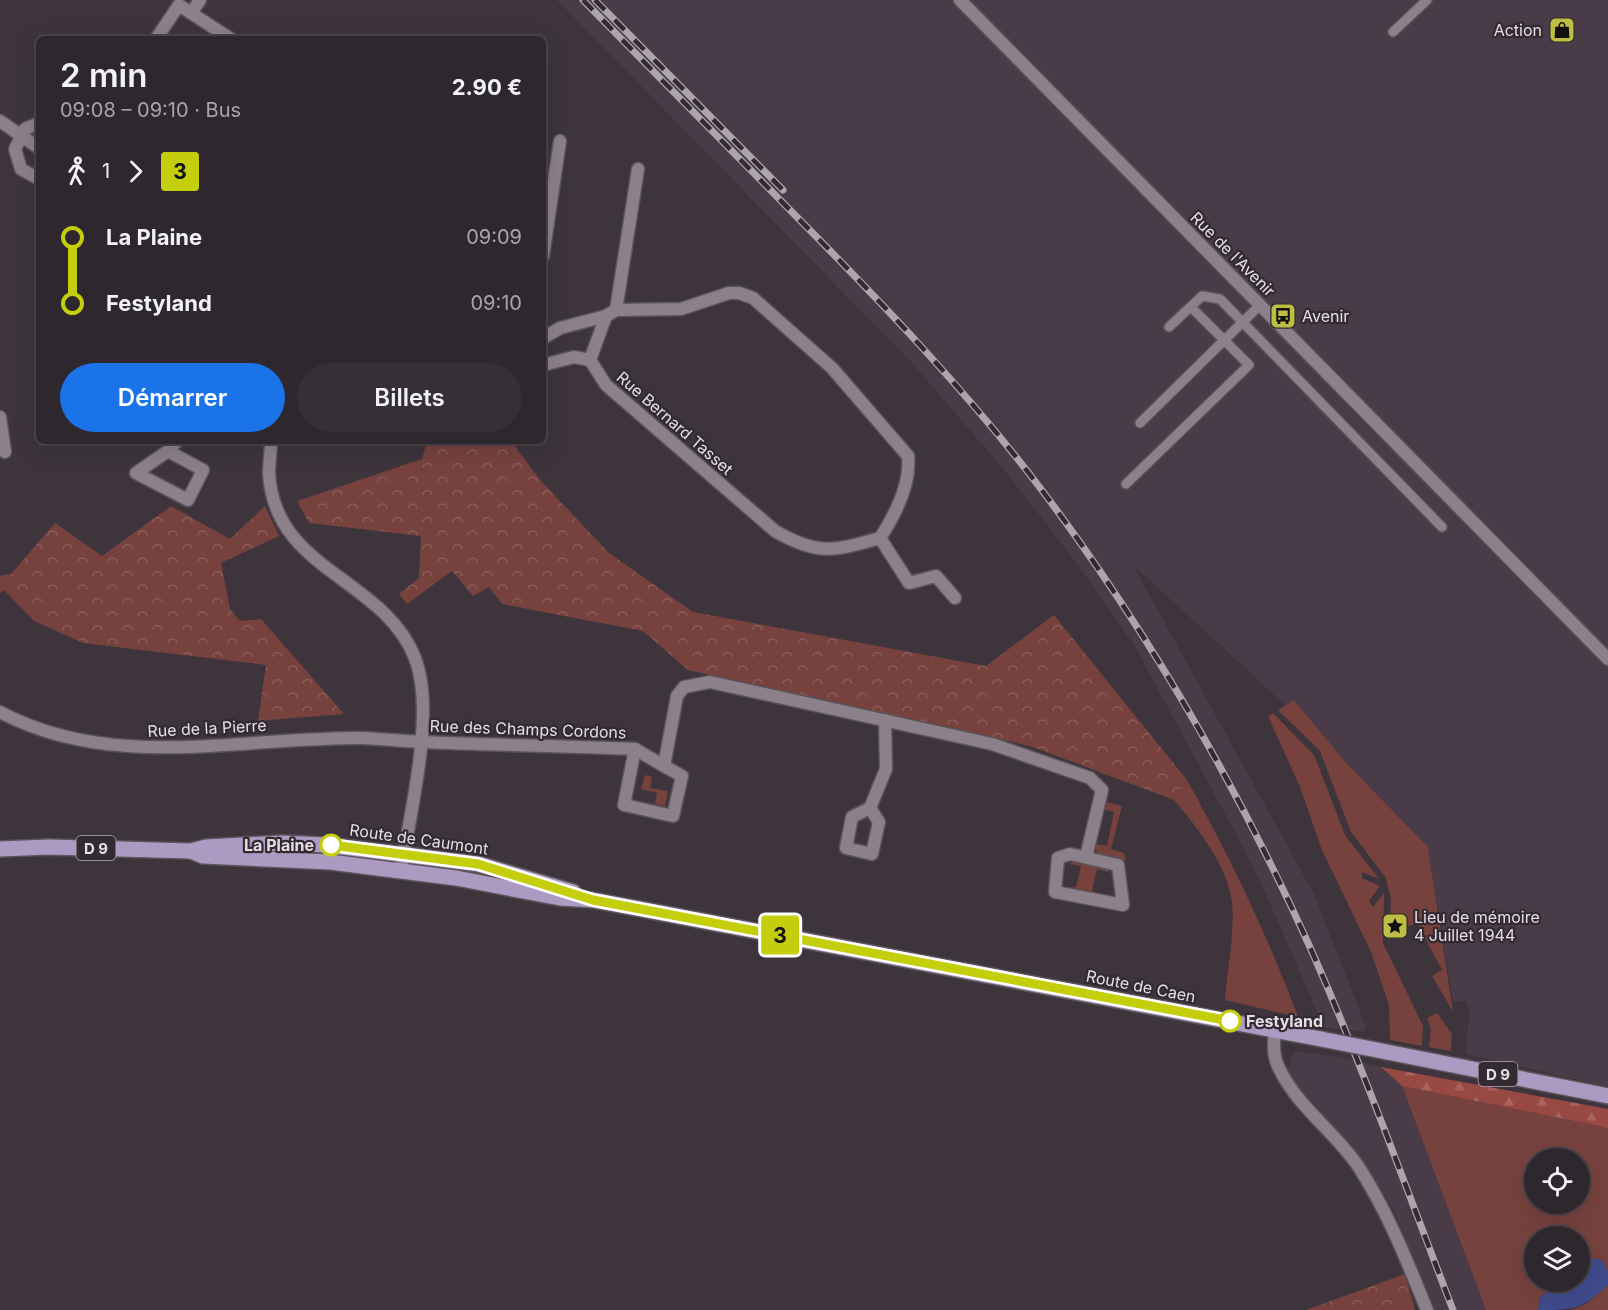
<!DOCTYPE html>
<html lang="fr">
<meta charset="utf-8">
<style>
body{margin:0;font-family:Inter,sans-serif;background:#362f35;color:#f1f3f6;height:100vh;display:flex;flex-direction:column;font-size:22px;white-space:nowrap}
*{box-sizing:border-box;margin:0}
p{font-size:20px;color:#a7a5aa}
.icon{flex:none;width:33px;height:33px;fill:none;stroke:currentColor;stroke-width:2;stroke-linecap:round;stroke-linejoin:round}
.map{position:relative;flex:1;overflow:hidden}
.sheet{position:absolute;left:36px;top:36px;width:510px;height:408px;display:flex;flex-direction:column;background:#2e272d;border-radius:9px;box-shadow:0 6px 24px #0002,0 0 0 2px #494449}
.sheet>*{flex:none}
.badge{padding:0 12px;border-radius:4px;font-size:21px;line-height:39px}
.buttons{position:absolute;left:1524px;top:1148px;display:grid;gap:12px}
.buttons a{display:grid;place-items:center;width:66px;height:66px;border-radius:50%;background:#2e272d;box-shadow:0 6px 24px #0002,0 0 0 2px #494449;font-size:30px}
.map>.badge{position:absolute;translate:-50% -50%;box-shadow:0 0 0 3px #fff}
.legs{display:flex;align-items:center;gap:9px;height:66px;padding:0 24px;font-size:20px}
.legs p{margin-inline-start:auto}
.summary{display:flex;align-items:center;justify-content:space-between;height:102px;padding:0 24px}
h1{font-size:33px;font-weight:600;line-height:45px}
.cta{display:flex;gap:12px;margin-top:auto;padding:12px 24px}
.cta a{flex:1;height:69px;border-radius:36px;background:#1a73e8;color:#fff;font-size:24px;font-weight:600;line-height:69px;text-align:center}
.cta a+a{background:#362f35;color:#f1f3f6}
ul{padding:0 24px;list-style:none}
li{display:flex;align-items:center;gap:21px;height:66px;font-size:22px}
li i{display:grid;place-items:center;width:9px;height:100%;margin:0 8px;background:currentColor}
li i::after{content:'';width:15px;height:15px;margin:-8px;border:4px solid;border-radius:50%;background:#2e272d}
li p{margin-inline-start:auto}
li:first-child i{background:linear-gradient(#0000 50%,currentColor 0)}
li:last-child i{background:linear-gradient(currentColor 50%,#0000 0)}
.map>svg:first-child{display:block}
.built{fill:#493b48}
.green{fill:#77423e;fill-rule:evenodd}
.forest{fill:url(#forest-firs)}
.park{fill:url(#park-crowns)}
.water{fill:#404b8d}
.lines{fill:none;stroke-linecap:round;stroke-linejoin:round}
.lane-casing{stroke:#5a5359;stroke-width:12}
.street-casing{stroke:#5a5359;stroke-width:15}
.primary-casing{stroke:#5a5359;stroke-width:18}
.lane{stroke:#8c818a;stroke-width:9}
.street{stroke:#8c818a;stroke-width:12}
.primary{stroke:#ac9ac3;stroke-width:15}
.rail-casing{stroke:#aca5ab;stroke-width:7}
.rail{stroke:#332a32;stroke-width:4.5;stroke-dasharray:14;stroke-linecap:butt}
.primary-bridge-casing{stroke:#5a5359;stroke-width:18;stroke-linecap:butt}
.primary-bridge{stroke:#ac9ac3;stroke-width:15}
.line-1-casing{stroke:#fff;stroke-width:14}
.line-1{stroke:#c4ce0d;stroke-width:9}
.stop-1-dot{fill:#fff;stroke:#c4ce0d;stroke-width:3}
.labels{text-anchor:middle;dominant-baseline:central;stroke-width:4.5;stroke-linejoin:round;paint-order:stroke}
.shield{fill:#332a32;stroke:#b0a9af;stroke-width:1.5}
.shield-label{font-size:15px;font-weight:bold;fill:#e5dfe4}
.poi-label{font-size:16px;fill:#e5dfe4;stroke:#332a32;text-anchor:start}
.street-label{font-size:16px;fill:#e5dfe4;stroke:#332a32}
.stop-label{font-size:16px;font-weight:bold;fill:#e5dfe4;stroke:#332a32;text-anchor:end}
</style>
<div class="map">
<svg width="1608" height="1310" viewBox="0 0 1608 1310">
<defs>
<pattern id="forest-firs" width="22" height="20" patternUnits="userSpaceOnUse" patternTransform="scale(1.5)"><rect width="22" height="20" fill="#994943"/><path d="M5 1l3.5 6h-7zM16 11l3.5 6h-7z" fill="#a7635e"/></pattern>
<pattern id="park-crowns" width="20" height="18" patternUnits="userSpaceOnUse" patternTransform="scale(1.5)"><rect width="20" height="18" fill="#77423e"/><path d="M2 6a3 3 0 1 1 6 0M12 15a3 3 0 1 1 6 0" fill="none" stroke="#8a5d5a"/></pattern>
</defs>
<rect width="100%" height="100%" fill="#3d343c"/>
<g class="built">
<path d="M 557,0 L 1608,0 L 1608,1087 L 1466,1054 L 1469,1012 L 1466,1001 L 1453,1002 L 1428,847 L 1348,765 L 1294,700 L 1286,706 L 1133,565 L 1314,894 L 1365,1024 L 1365,1031 L 1324,1028 L 1264,890 L 1239,840 L 1134,645 L 1077,564 L 1006,472 L 913,364 Z"/>
<path d="M 1294,1051 L 1335,1056 L 1381,1067 L 1402,1086 L 1486,1310 L 1433,1310 L 1393,1208 L 1359,1156 L 1287,1073 Z"/>
</g>
<g class="green">
<path d="M 1294,700 L 1348,765 L 1428,847 L 1453,1012 L 1432,976 L 1442,970 L 1417,923 L 1409,926 L 1390,918 L 1391,900 L 1386,878 L 1351,832 L 1320,751 L 1278,710 Z"/>
<path d="M 1273,713 L 1314,755 L 1345,835 L 1379,879 L 1362,872 L 1362,878 L 1380,886 L 1369,901 L 1373,907 L 1384,893 L 1383,943 L 1423,1026 L 1422,1046 L 1390,1040 L 1389,1005 L 1371,952 L 1322,850 L 1300,787 L 1268,716 Z"/>
<path d="M 645,775 L 652,777 L 650,788 L 668,791 L 665,806 L 655,804 L 657,793 L 641,789 Z"/>
<path d="M 1187,780 C 1230,857 1267,934 1298,1017 L 1225,1000 C 1227,972 1235,930 1232,903 C 1228,866 1197,827 1174,800 Z"/>
<path d="M 1106,802 L 1122,806 L 1111,849 L 1124,853 L 1126,860 L 1097,853 L 1095,844 L 1107,846 L 1114,812 L 1102,809 Z"/>
<path d="M 1073,861 L 1108,869 L 1108,872 L 1097,869 L 1092,891 L 1103,896 L 1066,888 L 1076,887 L 1081,866 L 1070,864 Z"/>
<path d="M 1437,1013 L 1452,1034 L 1451,1051 L 1429,1047 L 1431,1029 L 1427,1018 Z"/>
<path d="M 1402,1086 L 1608,1128 L 1608,1272 L 1602,1260 L 1583,1257 L 1580,1260 L 1580,1236 L 1534,1236 L 1534,1281 L 1557,1281 L 1540,1298 L 1538,1310 L 1486,1310 ZM 1534,1158 L 1580,1158 L 1580,1203 L 1534,1203 Z"/>
<path d="M 1608,1285 L 1608,1310 L 1570,1310 L 1586,1304 Z"/>
</g>
<path class="forest" d="M 1381,1067 L 1608,1109 L 1608,1128 L 1402,1086 Z"/>
<g class="park">
<path d="M 427,441 L 511,441 L 540,480 L 609,553 L 693,612 L 986,666 L 1054,615 L 1187,780 L 1174,800 L 1030,746 L 688,670 L 643,631 L 502,604 L 489,587 L 473,596 L 452,571 L 407,604 L 399,594 L 419,578 L 421,536 L 309,523 L 297,501 L 422,459 Z"/>
<path d="M 171,506 L 230,539 L 265,506 L 279,536 L 221,563 L 230,609 L 240,621 L 261,619 L 344,714 L 258,721 L 266,665 L 83,643 L 34,621 L 4,590 L 0,593 L 0,576 L 11,574 L 55,523 L 102,556 Z"/>
<path d="M 1405,1274 L 1415,1310 L 1306,1310 Z"/>
</g>
<path class="water" d="M 1582,1257 L 1602,1260 L 1608,1272 L 1608,1285 C 1580,1310 1575,1310 1538,1310 L 1540,1298 L 1557,1281 L 1580,1281 L 1580,1260 Z"/>
<g class="lines">
<g class="lane-casing">
<g id="lane">
<path d="M 1393,32 L 1427,0"/>
<path d="M 1169,327 L 1202,296 L 1220,299 L 1442,527"/>
<path d="M 1140,423 L 1260,305"/>
<path d="M 1126,484 L 1249,365 L 1191,307"/>
</g>
</g>
<g class="street-casing">
<g id="street">
<path d="M 200,0 L 191,13 L 231,39"/>
<path d="M 960,0 L 1608,659"/>
<path d="M 156,39 L 179,5 L 191,13"/>
<path d="M 0,121 L 39,148"/>
<path d="M 39,123 L 25,129 L 15,149 L 21,169 L 39,179"/>
<path d="M 543,256 L 560,141"/>
<path d="M 616,310 L 638,169"/>
<path d="M 543,338 L 560,328 L 606,316 L 616,310 L 681,309 L 729,293 L 739,293 L 753,298 L 832,368 L 908,456 C 911,484 895,515 880,538 C 834,551 818,556 775,531 L 606,385 L 590,360 L 606,316"/>
<path d="M 543,365 L 574,357 L 590,360"/>
<path d="M 0,417 L 5,452"/>
<path d="M 271,441 C 271,451 269,463 269,473 C 274,571 383,577 415,658 C 436,713 410,812 401,871"/>
<path d="M 168,451 L 203,470 L 188,500 L 136,473 L 168,451 L 177,441"/>
<path d="M 880,538 L 909,583 L 936,576 L 955,598"/>
<path d="M 0,712 C 113,772 241,737 362,738 C 382,739 402,741 421,742 C 492,745 564,746 635,749 L 664,766 L 677,696 L 684,687 L 710,682 L 992,744 L 1090,778 L 1102,790 L 1086,857"/>
<path d="M 635,749 L 624,805 L 673,816 L 682,776 L 664,766"/>
<path d="M 870,808 L 852,817 L 846,848 L 872,854 L 879,822 L 870,808 L 886,769 L 885,720"/>
<path d="M 1070,854 L 1118,865 L 1123,905 L 1055,892 L 1058,858 Z"/>
<path d="M 1275,1030 C 1273,1043 1273,1058 1280,1070 C 1298,1107 1335,1132 1358,1166 C 1387,1210 1407,1261 1427,1310"/>
</g>
</g>
<g class="primary-casing">
<g id="primary">
<path d="M 0,849 L 49,847 L 191,851 L 206,847 L 281,843 L 326,845 L 478,864 L 573,892"/>
<path d="M 191,851 L 203,856 L 330,862 L 456,878 L 560,898 L 593,900 L 1321,1039"/>
<path d="M 1387,1052 L 1608,1096"/>
</g>
</g>
<use href="#lane" class="lane"/>
<use href="#street" class="street"/>
<use href="#primary" class="primary"/>
<g class="rail-casing">
<g id="rail">
<path d="M 583,0 C 652,70 721,140 791,211 C 881,302 970,394 1047,497 C 1150,635 1238,788 1309,945 C 1362,1064 1406,1188 1453,1310"/>
<path d="M 595,0 L 783,190"/>
</g>
</g>
<use href="#rail" class="rail"/>
<g class="primary-bridge-casing">
<path id="primary-bridge" d="M 1321,1039 L 1387,1052"/>
</g>
<use href="#primary-bridge" class="primary-bridge"/>
</g>
<g class="lines">
<g class="line-1-casing">
<path id="line-1" d="M 331,845 L 478,864 L 593,900 L 1230,1021"/>
</g>
<use href="#line-1" class="line-1"/>
</g>
<defs>
<g id="shop-square" transform="scale(1.35)"><rect x="-9" y="-9" width="18" height="18" rx="4" fill="#bebf42" stroke="#332a32"/><path d="M-5-2.5h2.3a2.7 3.5 0 0 1 5.4 0H5L5.5 6h-11ZM-1.5-2.5h3a1.5 2.3 0 0 0-3 0Z" fill="#111"/></g>
<g id="bus-square" transform="scale(1.35)"><rect x="-9" y="-9" width="18" height="18" rx="4" fill="#bebf42" stroke="#332a32"/><path d="M-5-6H5V4H4V6H2V4H-2V6H-4V4H-5ZM-3.5-4V0h7V-4ZM-3.5 1.2v1.5H-2V1.2ZM2 1.2v1.5H3.5V1.2Z" fill="#111"/></g>
<g id="sight-square" transform="scale(1.35)"><rect x="-9" y="-9" width="18" height="18" rx="4" fill="#bebf42" stroke="#332a32"/><path d="M0-6L1.8-2.2L6-1.7L2.9 1.2L3.7 5.4L0 3.3L-3.7 5.4L-2.9 1.2L-6-1.7L-1.8-2.2Z" fill="#111"/></g>
</defs>
<g fill-rule="evenodd">
<use href="#shop-square" x="1562" y="30"/>
<use href="#bus-square" x="1283" y="316"/>
<use href="#sight-square" x="1395" y="926"/>
</g>
<g class="stop-1-dot">
<circle cx="331" cy="845" r="10"/>
<circle cx="1230" cy="1021" r="10"/>
</g>
<g class="labels">
<g class="shield">
<rect x="76.5" y="836" width="39" height="24" rx="4.5"/>
<rect x="1478.5" y="1062" width="39" height="24" rx="4.5"/>
</g>
<g class="shield-label">
<text x="96" y="848">D 9</text>
<text x="1498" y="1074">D 9</text>
</g>
<g class="poi-label">
<text x="1542" y="30" text-anchor="end">Action</text>
<text x="1302" y="316">Avenir</text>
<text x="1414" y="917">Lieu de mémoire<tspan x="1414" dy="18">4 Juillet 1944</tspan></text>
</g>
<g class="street-label">
<text transform="translate(1233 254) rotate(45)">Rue de l'Avenir</text>
<text transform="translate(675 423) rotate(41)">Rue Bernard Tasset</text>
<text transform="translate(207 728) rotate(-3)">Rue de la Pierre</text>
<text transform="translate(528 729) rotate(2)">Rue des Champs Cordons</text>
<text transform="translate(419 839) rotate(8)">Route de Caumont</text>
<text transform="translate(1141 986) rotate(11)">Route de Caen</text>
</g>
<g class="stop-label">
<text x="314" y="845">La Plaine</text>
<text x="1246" y="1021" text-anchor="start">Festyland</text>
</g>
</g>
</svg>
<div class="buttons">
<a><svg class="icon" aria-label="locate" viewBox="0 0 24 24"><circle cx="12" cy="12" r="6"/><path d="M12 2v4M12 18v4M2 12h4M18 12h4"/></svg></a>
<a><svg class="icon" aria-label="layers" viewBox="0 0 24 24"><path d="M12 4l9 5-9 5-9-5zM3 14l9 5 9-5"/></svg></a>
</div>
<b class="badge" style="left:780px;top:935px;background:#c4ce0d;color:#111">3</b>
<section class="sheet">
<div class="summary"><div><h1>2 min</h1><p>09:08 – 09:10 · Bus</p></div><b>2.90 €</b></div>
<div class="legs"><svg class="icon" aria-label="walk" viewBox="0 0 24 24"><circle cx="13" cy="4" r="2"/><path d="M13 8l-2 6 4 7M11 14l-3 7M7 12l3-4h3l4 4"/></svg>1<svg class="icon" aria-label="forward" viewBox="0 0 24 24"><path d="M9 5l7 7-7 7"/></svg><b class="badge" style="background:#c4ce0d;color:#111">3</b></div>
<ul>
<li><i style="color:#c4ce0d"></i><b>La Plaine</b><p>09:09</p></li>
<li><i style="color:#c4ce0d"></i><b>Festyland</b><p>09:10</p></li>
</ul>
<div class="cta"><a>Démarrer</a><a>Billets</a></div>
</section>
</div>
